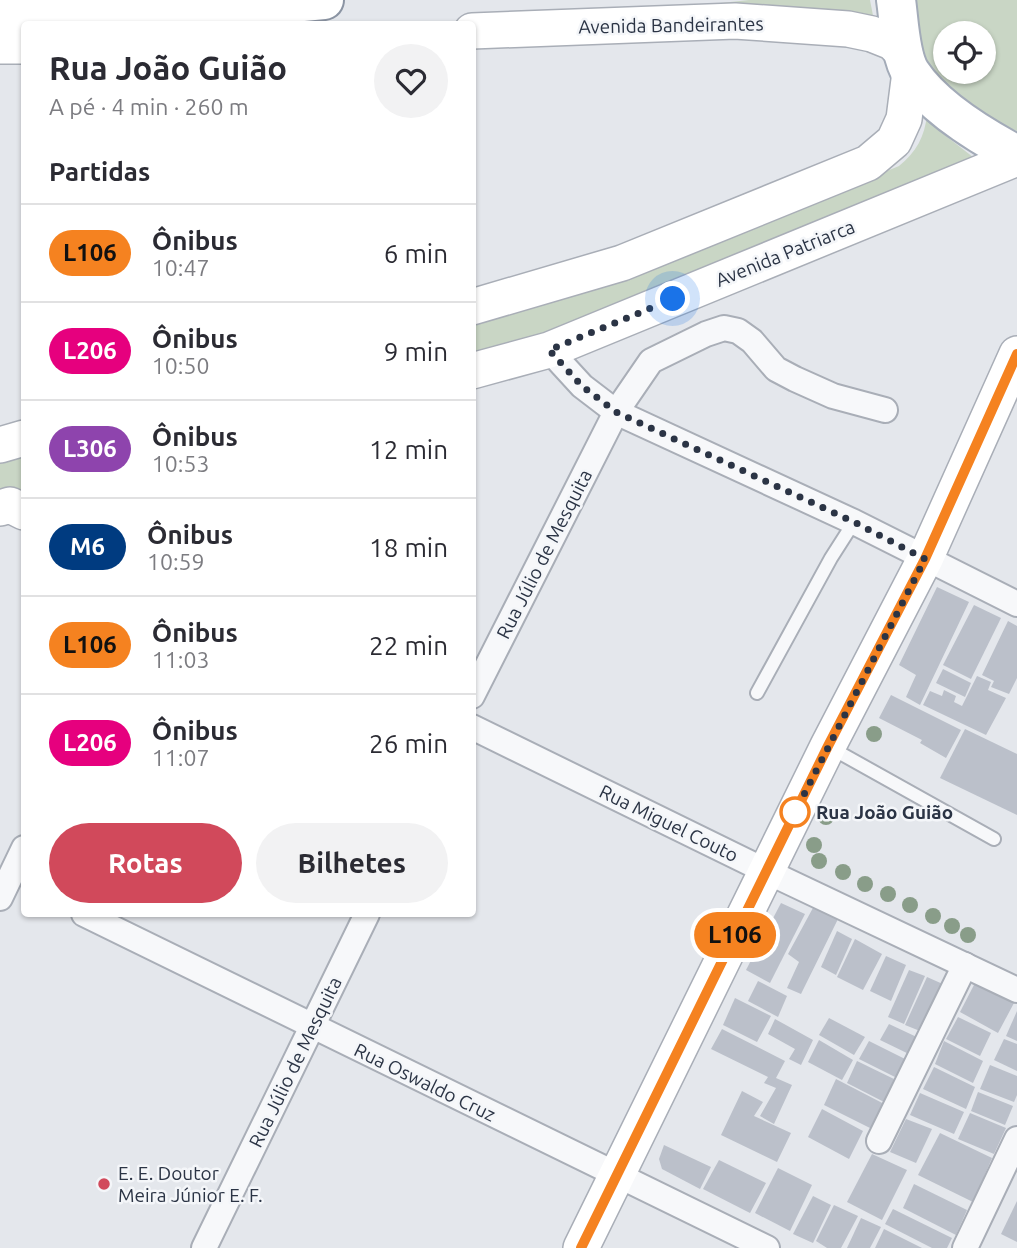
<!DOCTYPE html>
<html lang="pt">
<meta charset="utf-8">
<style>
body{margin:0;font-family:Ubuntu,sans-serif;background:#f2f2f3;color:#2b2b33;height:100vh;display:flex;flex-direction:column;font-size:26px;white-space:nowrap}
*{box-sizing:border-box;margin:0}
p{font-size:23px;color:#7c7c81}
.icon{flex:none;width:38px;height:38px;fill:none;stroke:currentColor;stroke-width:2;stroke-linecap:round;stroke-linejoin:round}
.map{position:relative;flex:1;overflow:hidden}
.sheet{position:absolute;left:21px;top:21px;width:455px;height:896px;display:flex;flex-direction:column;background:#fff;border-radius:7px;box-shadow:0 2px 5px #0004}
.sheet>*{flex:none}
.badge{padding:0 14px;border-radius:23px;font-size:24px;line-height:46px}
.fabs{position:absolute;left:933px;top:21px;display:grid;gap:14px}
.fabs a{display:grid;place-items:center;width:63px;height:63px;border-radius:50%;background:#fff;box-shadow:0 2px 5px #0004;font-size:35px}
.you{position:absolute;width:35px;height:35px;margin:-18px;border:5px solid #fff;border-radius:50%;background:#1a73e8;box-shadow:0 0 0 10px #1a73e833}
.map>.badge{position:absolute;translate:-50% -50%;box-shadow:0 0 0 4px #fff}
h2{padding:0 28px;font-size:26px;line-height:63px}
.round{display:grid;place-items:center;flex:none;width:74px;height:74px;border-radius:37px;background:#f2f2f3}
.head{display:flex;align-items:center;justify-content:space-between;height:119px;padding:0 28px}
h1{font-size:33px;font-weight:600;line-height:52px}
.action{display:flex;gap:14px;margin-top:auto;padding:14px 28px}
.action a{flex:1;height:80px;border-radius:42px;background:#d1495b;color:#fff;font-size:28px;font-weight:600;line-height:80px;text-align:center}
.action a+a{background:#f2f2f3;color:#2b2b33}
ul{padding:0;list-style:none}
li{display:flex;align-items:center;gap:21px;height:98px;padding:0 28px;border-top:2px solid #e1e1e2}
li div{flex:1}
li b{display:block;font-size:26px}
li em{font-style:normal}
li .badge{min-width:77px;font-weight:700;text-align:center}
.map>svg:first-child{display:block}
.green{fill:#c9d6c5;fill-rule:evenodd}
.building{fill:#bbc0ca}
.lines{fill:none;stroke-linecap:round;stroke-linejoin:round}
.lane-casing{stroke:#a9aeb7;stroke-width:16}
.street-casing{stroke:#a9aeb7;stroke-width:28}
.secondary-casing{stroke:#a9aeb7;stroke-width:38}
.primary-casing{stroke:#a3abb8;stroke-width:42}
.highway-casing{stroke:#8b94a3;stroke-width:42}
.lane{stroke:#f7f8fa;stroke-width:12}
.street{stroke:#f7f8fa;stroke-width:24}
.secondary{stroke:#fff;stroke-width:35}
.primary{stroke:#fff;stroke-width:38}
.highway{stroke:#fff;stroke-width:38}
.tree{fill:#899d89}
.line-casing{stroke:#fff;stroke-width:16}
.line{stroke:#f58220;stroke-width:10}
.walk{stroke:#2b3445;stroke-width:7;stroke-dasharray:0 12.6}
.stop-dot{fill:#fff;stroke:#f58220;stroke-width:3.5}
.poi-dot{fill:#d1495b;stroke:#f4f6f9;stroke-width:2.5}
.labels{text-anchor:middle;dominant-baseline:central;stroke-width:5;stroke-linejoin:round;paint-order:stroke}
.street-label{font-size:19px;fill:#2b3445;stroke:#f4f6f9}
.stop-label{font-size:19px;font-weight:bold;fill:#2b3445;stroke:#f4f6f9;text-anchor:start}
.poi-label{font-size:19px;fill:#2b3445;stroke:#f4f6f9;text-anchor:start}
</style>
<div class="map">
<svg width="1017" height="1248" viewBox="0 0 1017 1248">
<rect width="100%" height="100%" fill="#e4e7ec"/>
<g class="green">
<path d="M 749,0 L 870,0 L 875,26 L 684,7 Z"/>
<path d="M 908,0 L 1017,0 L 1017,131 C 986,119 938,89 923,58 C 915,41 913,18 908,0 ZM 945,33 L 984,33 L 984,72 L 945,72 Z"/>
<path d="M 927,114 L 946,136 L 978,161 L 574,324 L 473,356 L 473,326 L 624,280 L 899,166 C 916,152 925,137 927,114 Z"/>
<path d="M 24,457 L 24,498 L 0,492 L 0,464 Z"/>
</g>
<g class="building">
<path d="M 937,587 L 969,602 L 920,705 L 906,697 L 916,675 L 899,665 Z"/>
<path d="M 974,605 L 1001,618 L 971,679 L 943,665 Z"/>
<path d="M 1008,621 L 1017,626 L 1017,678 L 1009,694 L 991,687 L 994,681 L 982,675 Z"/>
<path d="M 943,669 L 971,683 L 965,697 L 936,683 Z"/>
<path d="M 977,676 L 991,682 L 988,690 L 1006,698 L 986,735 L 923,705 L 930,691 L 942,696 L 944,690 L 956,696 L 954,702 L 962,706 Z"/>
<path d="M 891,695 L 961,730 L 946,758 L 920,743 L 922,740 L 879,718 Z"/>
<path d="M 965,729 L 1017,754 L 1017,815 L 940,778 Z"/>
<path d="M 781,903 L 805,914 L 770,983 L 746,970 Z"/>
<path d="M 814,906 L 838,919 L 801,994 L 787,988 L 799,962 L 788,954 Z"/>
<path d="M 837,931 L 852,939 L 836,975 L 821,967 Z"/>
<path d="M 855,939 L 882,954 L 863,990 L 837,977 Z"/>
<path d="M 886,956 L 906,965 L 891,1001 L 870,991 Z"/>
<path d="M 909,970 L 925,976 L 904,1024 L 888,1017 Z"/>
<path d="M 927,977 L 945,985 L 925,1033 L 905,1025 Z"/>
<path d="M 758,981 L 787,996 L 778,1017 L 748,1001 Z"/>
<path d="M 975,983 L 1014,1003 L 998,1033 L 960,1012 Z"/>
<path d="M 735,998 L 771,1016 L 757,1042 L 723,1025 Z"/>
<path d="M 1017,1011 L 1017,1041 L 1006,1036 Z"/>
<path d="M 958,1017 L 991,1033 L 980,1056 L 946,1039 Z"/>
<path d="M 829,1018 L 865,1037 L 854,1055 L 819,1035 Z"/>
<path d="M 775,1019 L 813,1040 L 801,1065 L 789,1059 L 795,1049 L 768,1034 Z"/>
<path d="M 889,1024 L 921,1039 L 913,1056 L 880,1040 Z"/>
<path d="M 722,1029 L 785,1061 L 776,1078 L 792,1085 L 774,1124 L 760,1116 L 776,1088 L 764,1083 L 768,1077 L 711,1049 Z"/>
<path d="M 1004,1039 L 1017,1044 L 1017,1071 L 994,1060 Z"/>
<path d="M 819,1040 L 853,1060 L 842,1080 L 808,1062 Z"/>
<path d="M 869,1041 L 907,1060 L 897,1078 L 859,1059 Z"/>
<path d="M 944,1041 L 983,1061 L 973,1083 L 935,1064 Z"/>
<path d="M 857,1061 L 894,1079 L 884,1102 L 847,1083 Z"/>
<path d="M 990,1065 L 1017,1076 L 1017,1095 L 1014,1102 L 980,1089 Z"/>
<path d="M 934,1067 L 975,1087 L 966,1109 L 923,1089 Z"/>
<path d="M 836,1079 L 890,1107 L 878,1132 L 824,1105 Z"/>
<path d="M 742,1091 L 763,1102 L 754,1116 L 791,1133 L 777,1162 L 721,1135 Z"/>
<path d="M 978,1092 L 1013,1106 L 1005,1125 L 971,1111 Z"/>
<path d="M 920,1093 L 964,1112 L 954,1134 L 910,1115 Z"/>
<path d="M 822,1109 L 863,1131 L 849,1159 L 808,1137 Z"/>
<path d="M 970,1113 L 1006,1128 L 994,1154 L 958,1139 Z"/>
<path d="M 906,1119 L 932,1129 L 916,1163 L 890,1152 Z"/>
<path d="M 940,1133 L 992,1158 L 973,1202 L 918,1175 Z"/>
<path d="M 664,1145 L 711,1167 L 700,1189 L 662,1169 L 659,1159 Z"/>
<path d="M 872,1154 L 907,1170 L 882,1220 L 847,1202 Z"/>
<path d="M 719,1160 L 766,1183 L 750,1213 L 703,1189 Z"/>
<path d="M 778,1168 L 812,1185 L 790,1231 L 755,1213 Z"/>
<path d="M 914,1184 L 967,1210 L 956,1235 L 903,1208 Z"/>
<path d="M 813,1196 L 831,1205 L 813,1243 L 793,1234 Z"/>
<path d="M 1017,1201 L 1017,1242 L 1001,1234 Z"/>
<path d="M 834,1205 L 858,1216 L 841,1248 L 827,1248 L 816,1241 Z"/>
<path d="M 893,1209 L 952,1238 L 947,1248 L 932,1248 L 885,1224 Z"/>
<path d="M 861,1218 L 881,1227 L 870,1248 L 847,1248 Z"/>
<path d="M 884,1229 L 922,1248 L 875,1248 Z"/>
</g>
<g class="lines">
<g class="lane-casing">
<g id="lane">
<path d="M 757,693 L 831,558 L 854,522"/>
<path d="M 831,748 L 994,839"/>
</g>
</g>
<g class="street-casing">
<g id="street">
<path d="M 549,350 L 582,386 L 616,412 L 854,522 L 1017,604"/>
<path d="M 472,696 L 616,412 L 651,361 L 706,334 L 724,328 L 738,331 L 752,341 L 776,369 L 795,379 L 833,396 L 885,410"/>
<path d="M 472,727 L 766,871 L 1017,990"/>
<path d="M 0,898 L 24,848"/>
<path d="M 84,914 L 767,1248"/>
<path d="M 879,1141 L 965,965"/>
<path d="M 204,1248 L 367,914"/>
<path d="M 965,1248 L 1017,1139"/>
</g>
</g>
<g class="secondary-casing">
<g id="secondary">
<path d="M 472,31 L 735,21 L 848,29 L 872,34 L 892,42 L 905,55"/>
<path d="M 0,46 L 24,46"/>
<path d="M 472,307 L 622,263 L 868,163 L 894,141 L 904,119 L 910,72"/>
<path d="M 472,371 L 549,350 L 1017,158"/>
<path d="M 0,445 L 24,438"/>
<path d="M 0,508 L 10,505 L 24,512"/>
<path d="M 581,1248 L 828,746 L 925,559 L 1017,354"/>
</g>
</g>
<g class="primary-casing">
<path id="primary" d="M 896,0 C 899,20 900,57 911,73 C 934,108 981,136 1017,155"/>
</g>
<g class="highway-casing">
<path id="highway" d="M 0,12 L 239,8 L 324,0"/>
</g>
<use href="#lane" class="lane"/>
<use href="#street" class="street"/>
<use href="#secondary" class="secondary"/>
<use href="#primary" class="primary"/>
<use href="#highway" class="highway"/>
</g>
<g class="tree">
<circle cx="874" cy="734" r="8"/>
<circle cx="826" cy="817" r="8"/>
<circle cx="814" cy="845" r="8"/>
<circle cx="819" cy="861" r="8"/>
<circle cx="843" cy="872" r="8"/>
<circle cx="865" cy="884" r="8"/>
<circle cx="888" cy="894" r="8"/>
<circle cx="910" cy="905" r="8"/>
<circle cx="933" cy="916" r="8"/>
<circle cx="952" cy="926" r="8"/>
<circle cx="968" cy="935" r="8"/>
</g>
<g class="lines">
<g class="line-casing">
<path id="line" d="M 581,1248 L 828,746 L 925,559 L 1017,354"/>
</g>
<use href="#line" class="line"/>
<path class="walk" d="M 673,299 L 549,350 L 582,386 L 616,412 L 854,522 L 925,559 L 795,812"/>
</g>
<circle class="stop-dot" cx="795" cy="812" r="14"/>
<circle class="poi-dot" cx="104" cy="1184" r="7"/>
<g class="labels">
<g class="street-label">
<text transform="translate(671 25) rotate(-1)">Avenida Bandeirantes</text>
<text transform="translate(785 253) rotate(-22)">Avenida Patriarca</text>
<text transform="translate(544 554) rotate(-63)">Rua Júlio de Mesquita</text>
<text transform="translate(669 823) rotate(26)">Rua Miguel Couto</text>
<text transform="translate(295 1062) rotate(-64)">Rua Júlio de Mesquita</text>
<text transform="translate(425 1082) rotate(26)">Rua Oswaldo Cruz</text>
</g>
<g class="stop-label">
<text x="816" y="812">Rua João Guião</text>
</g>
<g class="poi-label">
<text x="118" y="1173">E. E. Doutor<tspan x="118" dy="22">Meira Júnior E. F.</tspan></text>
</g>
</g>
</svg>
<div class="fabs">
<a><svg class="icon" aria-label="locate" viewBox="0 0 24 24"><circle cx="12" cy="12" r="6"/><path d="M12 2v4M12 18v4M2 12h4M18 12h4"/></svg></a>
</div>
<div class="you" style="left:673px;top:299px"></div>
<b class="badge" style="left:735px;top:935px;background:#f58220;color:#111">L106</b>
<section class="sheet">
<div class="head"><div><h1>Rua João Guião</h1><p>A pé · 4 min · 260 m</p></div><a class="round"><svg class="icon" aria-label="heart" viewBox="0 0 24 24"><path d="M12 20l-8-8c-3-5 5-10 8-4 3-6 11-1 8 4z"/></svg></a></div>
<h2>Partidas</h2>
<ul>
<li><span class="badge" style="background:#f58220;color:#111">L106</span><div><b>Ônibus</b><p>10:47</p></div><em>6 min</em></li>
<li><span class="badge" style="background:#e6007e;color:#fff">L206</span><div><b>Ônibus</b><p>10:50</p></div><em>9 min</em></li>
<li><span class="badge" style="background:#8e44ad;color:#fff">L306</span><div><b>Ônibus</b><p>10:53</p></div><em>12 min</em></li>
<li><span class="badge" style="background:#003b80;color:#fff">M6</span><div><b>Ônibus</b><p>10:59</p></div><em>18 min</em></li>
<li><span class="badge" style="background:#f58220;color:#111">L106</span><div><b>Ônibus</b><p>11:03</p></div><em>22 min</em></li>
<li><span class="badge" style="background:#e6007e;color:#fff">L206</span><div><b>Ônibus</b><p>11:07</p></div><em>26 min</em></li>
</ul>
<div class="action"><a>Rotas</a><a>Bilhetes</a></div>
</section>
</div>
